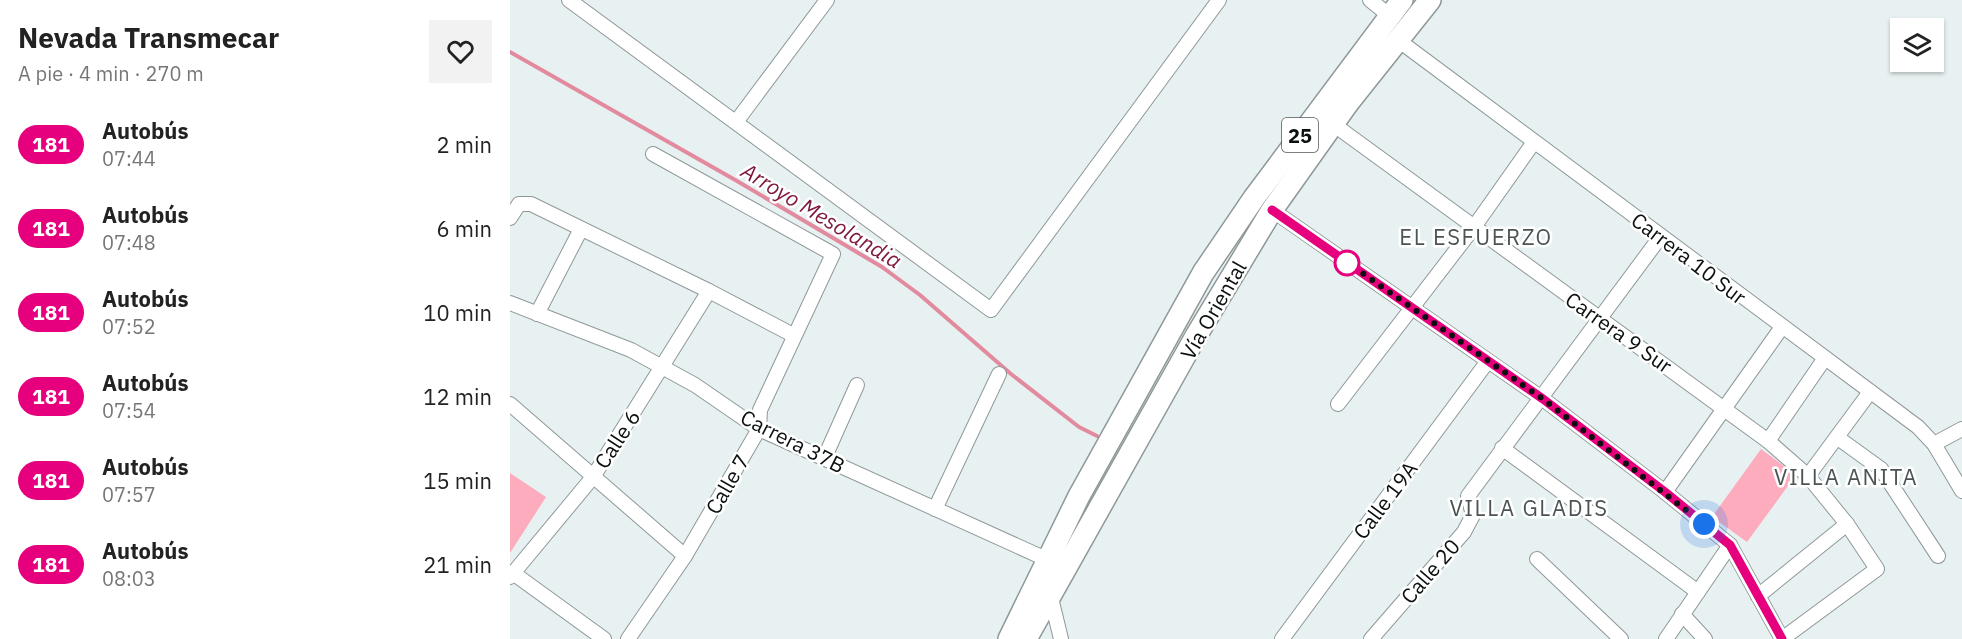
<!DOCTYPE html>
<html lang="es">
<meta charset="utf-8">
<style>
body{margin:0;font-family:"IBM Plex Sans",sans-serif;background:#f2f2f2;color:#222;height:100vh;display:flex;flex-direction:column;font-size:22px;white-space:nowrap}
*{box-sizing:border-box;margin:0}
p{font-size:20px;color:#767676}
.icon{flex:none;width:33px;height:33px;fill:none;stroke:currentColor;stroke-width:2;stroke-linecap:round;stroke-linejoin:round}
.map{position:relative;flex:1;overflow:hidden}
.side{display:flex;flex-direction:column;background:#fff;width:510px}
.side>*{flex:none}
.badge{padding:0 12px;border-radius:20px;font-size:21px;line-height:39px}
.controls{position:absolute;left:1380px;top:18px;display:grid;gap:12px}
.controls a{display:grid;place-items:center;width:54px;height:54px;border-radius:0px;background:#fff;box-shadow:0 2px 4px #0004;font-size:30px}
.you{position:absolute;width:30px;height:30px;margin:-15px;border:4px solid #fff;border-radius:50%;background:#1a73e8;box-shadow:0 0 0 9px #1a73e833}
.map>.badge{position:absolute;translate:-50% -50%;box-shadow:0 0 0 3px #fff}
.round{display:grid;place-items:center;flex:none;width:63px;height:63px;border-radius:0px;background:#f2f2f2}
.summary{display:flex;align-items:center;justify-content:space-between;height:102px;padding:0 18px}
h1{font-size:28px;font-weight:700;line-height:45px}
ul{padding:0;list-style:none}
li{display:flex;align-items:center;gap:18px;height:84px;padding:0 18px}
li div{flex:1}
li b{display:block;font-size:22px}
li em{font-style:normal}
li .badge{min-width:66px;font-weight:700;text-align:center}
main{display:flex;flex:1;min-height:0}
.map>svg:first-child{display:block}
.park{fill:#fdacbe}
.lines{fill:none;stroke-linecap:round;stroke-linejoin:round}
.stream{stroke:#e28b9f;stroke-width:4}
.minor-casing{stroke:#8f9898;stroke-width:16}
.trunk-casing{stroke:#8f9898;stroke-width:24}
.minor{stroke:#fff;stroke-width:14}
.trunk{stroke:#fff;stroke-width:21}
.line-casing{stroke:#fff;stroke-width:14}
.line{stroke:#e6007e;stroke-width:9}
.walk{stroke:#0b0f0f;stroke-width:6;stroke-dasharray:0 10.8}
.stop-dot{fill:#fff;stroke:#e6007e;stroke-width:3}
.labels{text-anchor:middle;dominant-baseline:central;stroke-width:5;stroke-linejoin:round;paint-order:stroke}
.shield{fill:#fff;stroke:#545757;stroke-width:1.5}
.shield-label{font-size:20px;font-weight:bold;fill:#0b0f0f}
.street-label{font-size:21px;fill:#0b0f0f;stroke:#fff}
.water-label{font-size:22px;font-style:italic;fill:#7e183d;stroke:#fff}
.neighbourhood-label{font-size:22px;letter-spacing:1.5px;fill:#4b5353;stroke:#fff}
</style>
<main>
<section class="side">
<div class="summary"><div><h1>Nevada Transmecar</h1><p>A pie · 4 min · 270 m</p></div><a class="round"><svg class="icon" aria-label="heart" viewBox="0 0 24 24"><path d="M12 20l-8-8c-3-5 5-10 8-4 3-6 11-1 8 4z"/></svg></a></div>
<ul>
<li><span class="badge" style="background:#e6007e;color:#fff">181</span><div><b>Autobús</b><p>07:44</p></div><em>2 min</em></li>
<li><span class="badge" style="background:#e6007e;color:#fff">181</span><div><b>Autobús</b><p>07:48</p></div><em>6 min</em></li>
<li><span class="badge" style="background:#e6007e;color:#fff">181</span><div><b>Autobús</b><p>07:52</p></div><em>10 min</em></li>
<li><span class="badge" style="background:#e6007e;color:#fff">181</span><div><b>Autobús</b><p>07:54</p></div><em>12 min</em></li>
<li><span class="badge" style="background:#e6007e;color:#fff">181</span><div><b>Autobús</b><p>07:57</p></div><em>15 min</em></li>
<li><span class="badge" style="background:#e6007e;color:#fff">181</span><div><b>Autobús</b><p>08:03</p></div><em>21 min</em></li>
</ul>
</section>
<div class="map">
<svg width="1452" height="639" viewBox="0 0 1452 639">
<rect width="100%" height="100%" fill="#e8f1f1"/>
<g class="park">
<path d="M 1251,449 L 1286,475 L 1237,542 L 1202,517 Z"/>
<path d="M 0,473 L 36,497 L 0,553 Z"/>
</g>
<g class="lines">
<path class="stream" d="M 0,52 L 227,181 L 372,267 L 410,295 L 501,374 L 569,427 L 587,436"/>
<g class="minor-casing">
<g id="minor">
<path d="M 59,0 L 481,310 L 709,0"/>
<path d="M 860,0 L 880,16"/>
<path d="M 888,40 L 1408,427 L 1424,444 L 1452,491"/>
<path d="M 226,122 L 317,0"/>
<path d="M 762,210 L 1033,399 L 1155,492 L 1220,545 L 1272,639 L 1367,569 L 1337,524 L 1298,476 L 1258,441 L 823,124"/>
<path d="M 0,218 L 9,204 L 21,204 L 199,291 L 283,335"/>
<path d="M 0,303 L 121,350 L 185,385 L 249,429 L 536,559"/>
<path d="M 27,314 L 71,229"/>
<path d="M 0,404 L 175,556"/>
<path d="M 828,404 L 964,227 L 1024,142"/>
<path d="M 1328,438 L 1371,469 L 1428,556"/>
<path d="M 1258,441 L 1315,358"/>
<path d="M 1424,444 L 1452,429"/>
<path d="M 992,448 L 1188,592"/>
<path d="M 314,459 L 347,385"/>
<path d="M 1298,476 L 1360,392"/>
<path d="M 1155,492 L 1272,327"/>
<path d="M 425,509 L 489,374"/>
<path d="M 1027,559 L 1111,639"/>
<path d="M 3,573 L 94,639"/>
<path d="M 0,577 L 83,477 L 199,291"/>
<path d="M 540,594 L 551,639"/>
<path d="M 1248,596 L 1337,524"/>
<path d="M 1172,614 L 1195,639"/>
<path d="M 118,639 L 175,556 L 249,429 L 250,410 L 323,254 L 143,154"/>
<path d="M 772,639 L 978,361"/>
<path d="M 861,639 L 954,532 L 963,515 L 958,496 L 1151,236"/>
<path d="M 1156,639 L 1220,545"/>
</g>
</g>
<g class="trunk-casing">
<g id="trunk">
<path d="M 499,639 L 569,496 L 693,273 L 744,198 L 892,0"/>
<path d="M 516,639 L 686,336 L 762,210 L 838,103 L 920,0"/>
</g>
</g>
<use href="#minor" class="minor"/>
<use href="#trunk" class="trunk"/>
</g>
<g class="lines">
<g class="line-casing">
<path id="line" d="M 762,210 L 1033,399 L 1155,492 L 1220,545 L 1272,639"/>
</g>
<use href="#line" class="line"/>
<path class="walk" d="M 837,263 L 832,259 L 1033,399 L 1194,524"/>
</g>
<circle class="stop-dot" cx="837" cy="263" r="12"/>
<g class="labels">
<rect class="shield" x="772" y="118" width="36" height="34" rx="4.5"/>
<g class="shield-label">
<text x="790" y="135">25</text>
</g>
<g class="street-label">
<text transform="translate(1179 258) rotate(37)">Carrera 10 Sur</text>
<text transform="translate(703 310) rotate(-60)">Vía Oriental</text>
<text transform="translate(1109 332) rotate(35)">Carrera 9 Sur</text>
<text transform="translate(107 439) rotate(-57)">Calle 6</text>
<text transform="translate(283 441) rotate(27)">Carrera 37B</text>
<text transform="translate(217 484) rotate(-60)">Calle 7</text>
<text transform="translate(875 500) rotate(-53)">Calle 19A</text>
<text transform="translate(920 571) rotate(-49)">Calle 20</text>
</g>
<g class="water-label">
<text transform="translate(312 215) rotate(31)">Arroyo Mesolandia</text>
</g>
<g class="neighbourhood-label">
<text x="966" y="236">EL ESFUERZO</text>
<text x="1336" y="476">VILLA ANITA</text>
<text x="1019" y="507">VILLA GLADIS</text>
</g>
</g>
</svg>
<div class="controls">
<a><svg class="icon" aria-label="layers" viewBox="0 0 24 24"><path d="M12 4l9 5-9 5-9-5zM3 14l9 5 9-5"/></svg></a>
</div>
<div class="you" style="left:1194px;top:524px"></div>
</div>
</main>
